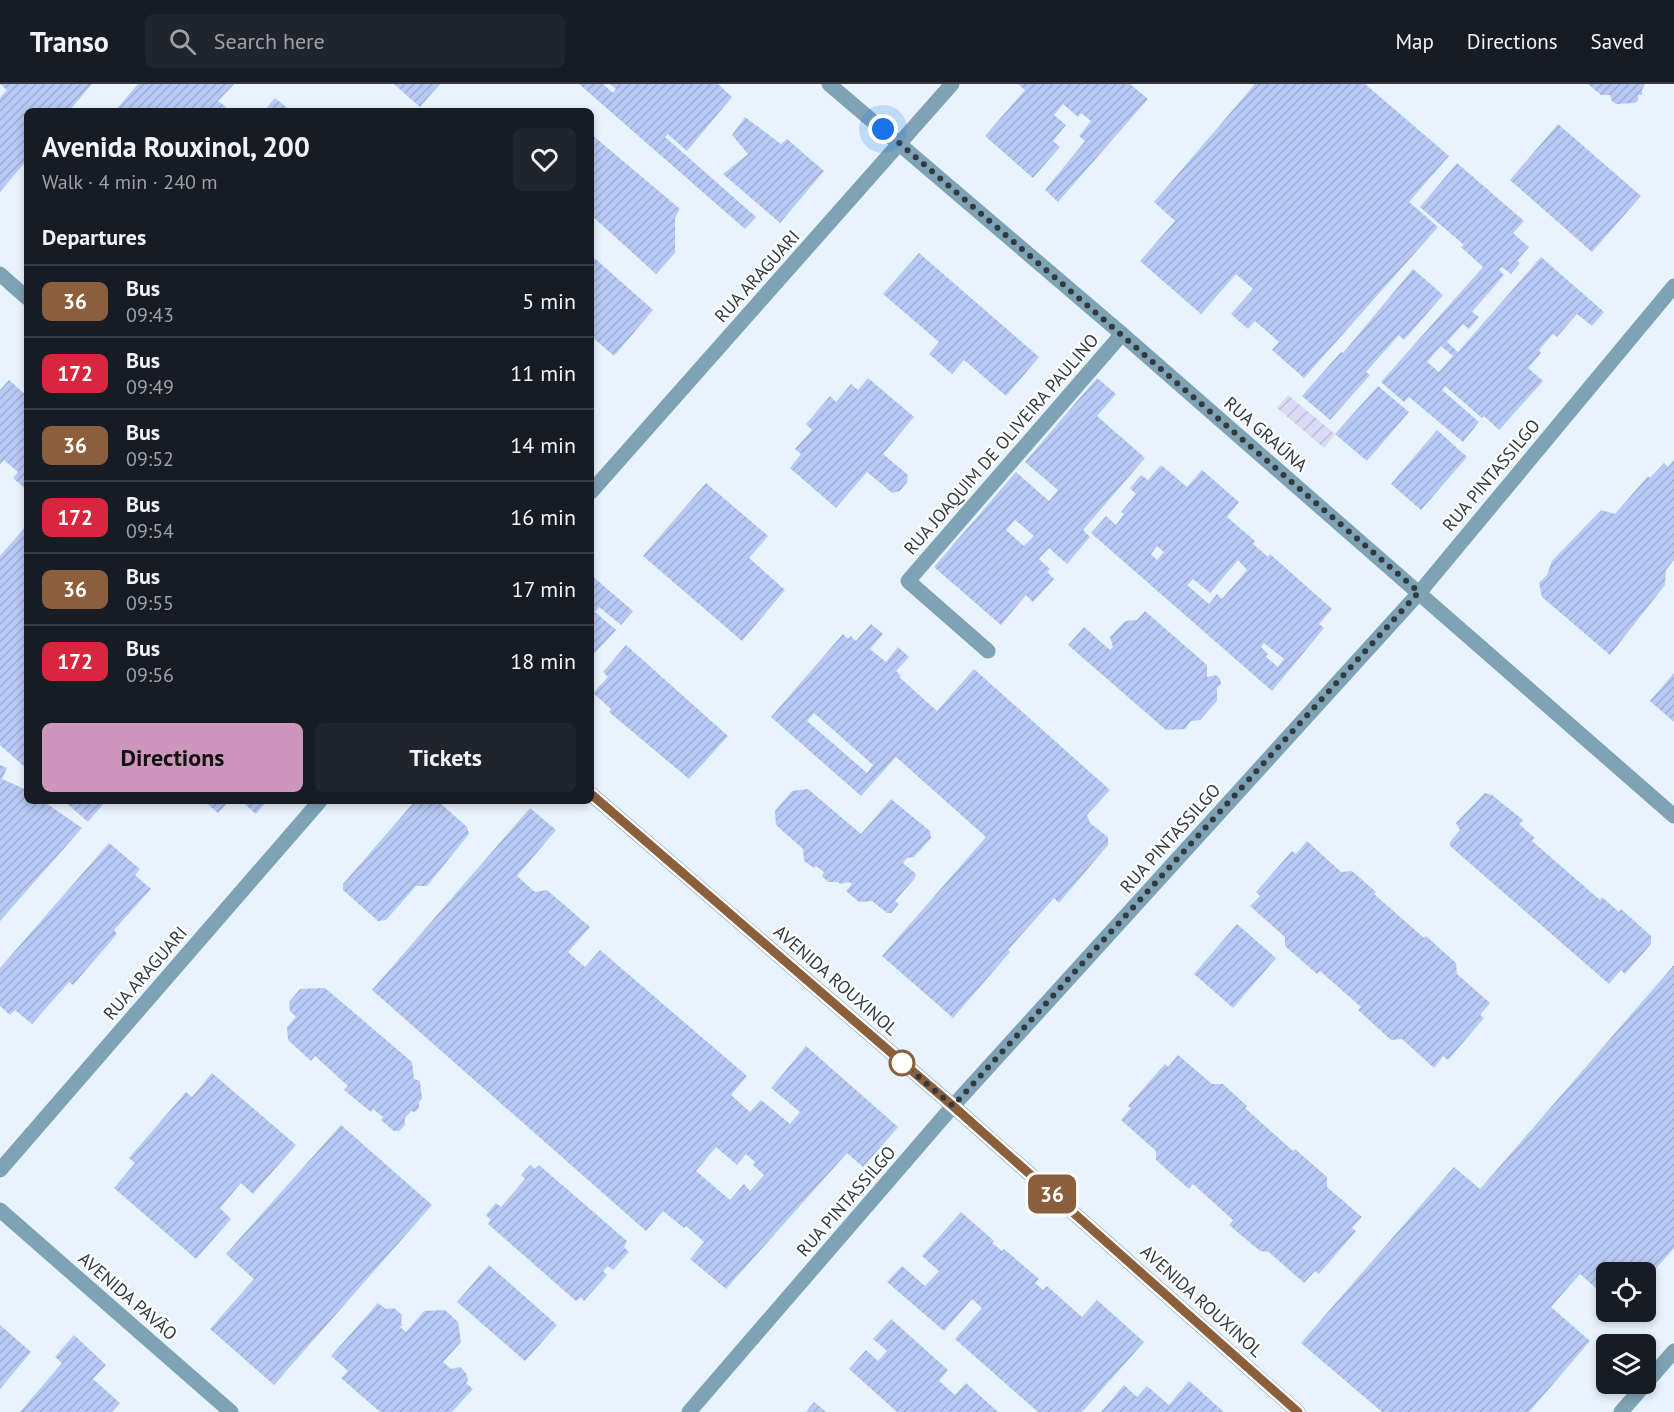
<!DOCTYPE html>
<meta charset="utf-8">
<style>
body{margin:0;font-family:"PT Sans",sans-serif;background:#20242c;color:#f1f3f6;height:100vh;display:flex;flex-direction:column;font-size:22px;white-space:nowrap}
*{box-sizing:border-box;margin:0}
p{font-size:20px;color:#9ea1a6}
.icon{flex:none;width:33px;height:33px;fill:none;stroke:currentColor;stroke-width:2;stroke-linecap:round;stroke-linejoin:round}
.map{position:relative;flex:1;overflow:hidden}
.drawer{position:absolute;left:24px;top:24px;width:570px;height:696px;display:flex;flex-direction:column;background:#171b24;border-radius:9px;box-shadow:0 3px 9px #0003}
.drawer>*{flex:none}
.badge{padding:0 12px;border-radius:9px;font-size:21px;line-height:39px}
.fabs{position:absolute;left:1596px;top:1178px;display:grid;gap:12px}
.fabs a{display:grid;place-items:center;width:60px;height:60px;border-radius:9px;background:#171b24;box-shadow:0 3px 9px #0003;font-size:30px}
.you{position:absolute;width:30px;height:30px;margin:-15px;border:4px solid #fff;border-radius:50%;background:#1a73e8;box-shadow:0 0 0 9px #1a73e833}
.map>.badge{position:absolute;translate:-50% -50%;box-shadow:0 0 0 3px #fff}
h2{padding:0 18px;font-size:22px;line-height:54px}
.round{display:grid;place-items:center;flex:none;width:63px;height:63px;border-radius:9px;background:#20242c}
.head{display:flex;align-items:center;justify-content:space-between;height:102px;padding:0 18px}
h1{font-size:28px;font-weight:600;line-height:45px}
.primary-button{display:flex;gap:12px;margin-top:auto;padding:12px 18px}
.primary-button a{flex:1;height:69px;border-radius:9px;background:#cd96bd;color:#111;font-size:24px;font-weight:600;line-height:69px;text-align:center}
.primary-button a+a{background:#20242c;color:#f1f3f6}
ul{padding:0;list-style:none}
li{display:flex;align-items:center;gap:18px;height:72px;padding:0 18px;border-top:2px solid #363941}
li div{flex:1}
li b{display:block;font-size:22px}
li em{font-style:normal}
li .badge{min-width:66px;font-weight:700;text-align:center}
header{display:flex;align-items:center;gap:36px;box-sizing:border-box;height:84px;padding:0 30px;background:#171b24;border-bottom:2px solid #363941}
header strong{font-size:28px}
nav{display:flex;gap:33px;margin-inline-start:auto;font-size:21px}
.search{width:420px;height:54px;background:#20242c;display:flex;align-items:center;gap:15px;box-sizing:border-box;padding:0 21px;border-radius:9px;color:#9ea1a6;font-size:22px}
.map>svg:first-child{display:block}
.garden{fill:url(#garden-furrows)}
.building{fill:url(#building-hatch);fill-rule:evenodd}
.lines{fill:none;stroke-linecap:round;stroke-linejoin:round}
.minor{stroke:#7ea3b4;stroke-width:15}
.line-casing{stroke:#fff;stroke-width:14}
.line{stroke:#8b5e3c;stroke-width:9}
.walk{stroke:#32393f;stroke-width:6;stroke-dasharray:0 10.8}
.stop-dot{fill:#fff;stroke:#8b5e3c;stroke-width:3}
.labels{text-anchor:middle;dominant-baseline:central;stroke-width:4.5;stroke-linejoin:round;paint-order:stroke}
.street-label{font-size:18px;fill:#32393f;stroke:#fff}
</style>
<header>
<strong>Transo</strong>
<div class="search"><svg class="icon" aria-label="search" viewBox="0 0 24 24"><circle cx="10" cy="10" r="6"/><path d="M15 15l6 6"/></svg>Search here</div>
<nav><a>Map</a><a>Directions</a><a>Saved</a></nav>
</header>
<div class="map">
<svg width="1674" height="1328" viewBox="0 0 1674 1328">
<defs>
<pattern id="garden-furrows" width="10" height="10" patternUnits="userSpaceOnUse" patternTransform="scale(1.5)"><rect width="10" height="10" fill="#dadaf6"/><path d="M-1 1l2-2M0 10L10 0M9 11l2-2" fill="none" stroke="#bcbcd4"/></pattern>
<pattern id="building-hatch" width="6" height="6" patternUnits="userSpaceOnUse" patternTransform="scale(1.5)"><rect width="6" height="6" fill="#b7c9f4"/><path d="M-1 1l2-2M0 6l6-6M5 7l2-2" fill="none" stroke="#9eadd2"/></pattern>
</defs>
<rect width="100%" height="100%" fill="#e9f3fd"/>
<path class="garden" d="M 1288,311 L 1335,350 L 1324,364 L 1277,324 Z"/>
<g class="building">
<path d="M 0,0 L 92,0 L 69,27 L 27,27 L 27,76 L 0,108 L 0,14 L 7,6 Z"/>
<path d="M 138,0 L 234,0 L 218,17 L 226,23 L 222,27 L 115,27 Z"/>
<path d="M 394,0 L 440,0 L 420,23 Z"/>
<path d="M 579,0 L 603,0 L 613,9 L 616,5 L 610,0 L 718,0 L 732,13 L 687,67 L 668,50 L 665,53 L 756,133 L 745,145 Z"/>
<path d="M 1018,0 L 1130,0 L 1148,15 L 1058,118 L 1045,106 L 1085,57 L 1079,52 L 1091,37 L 1081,29 L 1078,33 L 1063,20 L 1054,31 L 1066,41 L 1053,57 L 1060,63 L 1033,94 L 985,52 L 1025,6 Z"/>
<path d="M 1255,0 L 1365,0 L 1449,72 L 1409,118 L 1438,143 L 1304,294 L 1272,266 L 1279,258 L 1255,237 L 1248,245 L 1231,230 L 1253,205 L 1236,190 L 1201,230 L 1140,177 L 1175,137 L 1154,118 Z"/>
<path d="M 1588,0 L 1645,0 L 1642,6 L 1642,11 L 1638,11 L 1638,17 L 1635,19 L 1616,20 L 1612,17 L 1610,11 L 1601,11 Z"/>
<path d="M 275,14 L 291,27 L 264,27 Z"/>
<path d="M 745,33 L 781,60 L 787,55 L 824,87 L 780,139 L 723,90 L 748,70 L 732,51 Z"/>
<path d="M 1558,40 L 1641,112 L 1592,168 L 1510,96 Z"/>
<path d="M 591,50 L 680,125 L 675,134 L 675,169 L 656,190 L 591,131 Z"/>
<path d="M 1457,79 L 1524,137 L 1513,149 L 1529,163 L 1517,177 L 1520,179 L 1511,190 L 1502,183 L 1499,186 L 1504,191 L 1472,228 L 1479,233 L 1469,245 L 1463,240 L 1447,258 L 1458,268 L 1541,173 L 1604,228 L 1592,242 L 1577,230 L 1557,253 L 1553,250 L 1544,260 L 1539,266 L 1541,269 L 1528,284 L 1543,297 L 1499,346 L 1484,332 L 1482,334 L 1445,302 L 1442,306 L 1479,338 L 1463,358 L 1409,313 L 1404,318 L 1381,298 L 1483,183 L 1461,163 L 1464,161 L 1420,123 ZM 1441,262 L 1453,272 L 1439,288 L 1427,278 Z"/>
<path d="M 919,169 L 1039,273 L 1006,312 L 964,276 L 952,290 L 929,270 L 939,258 L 883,210 Z"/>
<path d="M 591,171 L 653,226 L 614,272 L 591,252 Z"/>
<path d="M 1413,185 L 1443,211 L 1404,256 L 1399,251 L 1366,288 L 1370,291 L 1330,336 L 1302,312 L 1341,268 L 1343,269 Z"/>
<path d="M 868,294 L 914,333 L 883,370 L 908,391 L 907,398 L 900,407 L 892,409 L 867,388 L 836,424 L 790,384 L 801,370 L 795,365 L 812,346 L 806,340 L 830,312 L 836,318 L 851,300 L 858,306 Z"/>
<path d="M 1097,294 L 1116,310 L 1097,332 L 1145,374 L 1083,446 L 1090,453 L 1067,480 L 1049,464 L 1039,475 L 1050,485 L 1047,488 L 1054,495 L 1033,518 L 1026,511 L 1001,541 L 934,483 L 1016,388 L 1049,417 L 1058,406 L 1025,378 ZM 1015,436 L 1034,452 L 1024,462 L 1006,446 Z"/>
<path d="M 9,296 L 27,312 L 27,406 L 13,394 L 18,388 L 4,376 L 0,381 L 0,306 Z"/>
<path d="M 1378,302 L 1409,328 L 1367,377 L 1335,350 Z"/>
<path d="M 1437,346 L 1467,373 L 1421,426 L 1391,400 Z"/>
<path d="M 1674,376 L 1674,476 L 1666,486 L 1665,501 L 1610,571 L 1542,513 L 1539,499 L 1547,491 L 1552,477 L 1601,426 L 1615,430 L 1648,392 L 1650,394 L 1664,379 L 1668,383 Z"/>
<path d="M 1161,381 L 1187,403 L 1202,386 L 1239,418 L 1227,433 L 1255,457 L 1253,460 L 1268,473 L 1270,470 L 1332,525 L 1319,540 L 1324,544 L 1272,607 L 1091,449 L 1106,432 L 1116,441 L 1124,430 L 1121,428 L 1136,410 L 1130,404 L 1141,391 L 1148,396 ZM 1157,462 L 1164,468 L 1157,476 L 1151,470 ZM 1238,476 L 1247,486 L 1222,515 L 1217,510 L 1209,520 L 1187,501 L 1193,495 L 1210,509 ZM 1264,559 L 1284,575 L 1278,583 L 1266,573 L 1268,570 L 1261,563 Z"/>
<path d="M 706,399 L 768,452 L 749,474 L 785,506 L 742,557 L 643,472 Z"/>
<path d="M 27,441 L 26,514 L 27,685 L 0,661 L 0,472 Z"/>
<path d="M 591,491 L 633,527 L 621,541 L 599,523 L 595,528 L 616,546 L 591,573 Z"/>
<path d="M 1145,527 L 1207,581 L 1207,593 L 1216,591 L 1220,595 L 1221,600 L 1217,604 L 1217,617 L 1200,636 L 1191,637 L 1185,645 L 1166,646 L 1068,561 L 1084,543 L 1110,566 L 1113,563 L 1110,553 L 1125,537 L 1137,536 Z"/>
<path d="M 871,540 L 883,550 L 870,565 L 886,578 L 898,563 L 909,573 L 896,587 L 901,592 L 899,593 L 937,627 L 974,585 L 1110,706 L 1087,731 L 1090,739 L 1108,753 L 1108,761 L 1059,819 L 1054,814 L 1008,866 L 1010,868 L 953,934 L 882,872 L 986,753 L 896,673 L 861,712 L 771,633 L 843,550 L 848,555 L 851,552 L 856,557 ZM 814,629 L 873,681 L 867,689 L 807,637 Z"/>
<path d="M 626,561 L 728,652 L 689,695 L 609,628 L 611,625 L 593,609 L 608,593 L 603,588 Z"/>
<path d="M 1674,589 L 1674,638 L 1650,617 Z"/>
<path d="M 0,681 L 7,684 L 2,695 L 27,706 L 27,717 L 43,717 L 82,744 L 0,837 Z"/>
<path d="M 808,705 L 861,750 L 891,715 L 930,747 L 931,754 L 914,773 L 907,774 L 903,779 L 916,790 L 915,794 L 895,817 L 899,820 L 891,829 L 887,829 L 872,817 L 859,818 L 846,807 L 852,800 L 849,798 L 841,800 L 838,798 L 828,798 L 822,792 L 824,788 L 816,782 L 814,784 L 804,777 L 803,765 L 776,741 L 775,727 L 792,707 Z"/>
<path d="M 1485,709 L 1492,711 L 1523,736 L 1519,740 L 1535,754 L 1532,757 L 1600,816 L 1602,813 L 1619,828 L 1621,825 L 1651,852 L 1651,860 L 1625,890 L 1621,886 L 1609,900 L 1450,762 L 1450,758 L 1460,746 L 1456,739 Z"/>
<path d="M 64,717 L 106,717 L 88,738 Z"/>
<path d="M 204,717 L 229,717 L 218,729 Z"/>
<path d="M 241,717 L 267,717 L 256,730 Z"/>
<path d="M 415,717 L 438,717 L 467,743 L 469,750 L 427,802 L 416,802 L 386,836 L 378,837 L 343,806 L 343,800 Z"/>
<path d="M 530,724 L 556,746 L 517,792 L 535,808 L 547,806 L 590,843 L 568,868 L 585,883 L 600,866 L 747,992 L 731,1011 L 750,1028 L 761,1016 L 790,1040 L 800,1028 L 771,1004 L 806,962 L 898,1043 L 863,1083 L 847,1069 L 726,1205 L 690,1175 L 704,1158 L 686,1142 L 684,1144 L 663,1127 L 646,1147 L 372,906 ZM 716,1063 L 737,1081 L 746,1070 L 755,1078 L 753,1081 L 764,1091 L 750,1107 L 744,1100 L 730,1116 L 696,1087 Z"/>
<path d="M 1307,757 L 1341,788 L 1352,787 L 1376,808 L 1374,810 L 1424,854 L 1426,852 L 1456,879 L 1457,890 L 1490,919 L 1480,931 L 1484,934 L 1448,976 L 1443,972 L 1434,984 L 1402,955 L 1391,956 L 1358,926 L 1361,923 L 1320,887 L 1317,890 L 1285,862 L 1285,853 L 1250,822 L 1260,812 L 1256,808 L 1292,767 L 1296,770 Z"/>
<path d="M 109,759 L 140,785 L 135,791 L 151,805 L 114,846 L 117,850 L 73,901 L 69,898 L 32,940 L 15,926 L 10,931 L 0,922 L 0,884 Z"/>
<path d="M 1237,840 L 1276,874 L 1233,924 L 1194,890 Z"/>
<path d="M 1674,881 L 1674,1164 L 1646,1196 L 1646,1188 L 1606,1188 L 1606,1213 L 1580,1190 L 1551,1223 L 1590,1257 L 1529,1328 L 1382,1328 L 1301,1259 L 1454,1083 L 1480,1105 Z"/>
<path d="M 325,904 L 412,978 L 414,995 L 420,997 L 422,1015 L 419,1018 L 419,1024 L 415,1028 L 411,1027 L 405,1034 L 405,1041 L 399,1047 L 394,1047 L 381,1036 L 383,1033 L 373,1025 L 371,1028 L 344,1006 L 348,1002 L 315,972 L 311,977 L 288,956 L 287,943 L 296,933 L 290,927 L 289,918 L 300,905 Z"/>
<path d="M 1178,971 L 1212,1000 L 1223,1000 L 1247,1022 L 1245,1024 L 1293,1067 L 1295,1065 L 1327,1093 L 1327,1103 L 1362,1133 L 1352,1144 L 1356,1147 L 1319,1190 L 1315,1187 L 1304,1199 L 1269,1168 L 1260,1167 L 1229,1141 L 1233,1136 L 1193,1100 L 1189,1105 L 1156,1076 L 1156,1067 L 1121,1036 L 1131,1024 L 1128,1022 L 1165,980 L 1168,983 Z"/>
<path d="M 212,989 L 296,1061 L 253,1110 L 241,1099 L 220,1124 L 231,1135 L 196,1175 L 114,1104 L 135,1079 L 129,1074 L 186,1008 L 192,1013 Z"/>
<path d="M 341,1041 L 432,1121 L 274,1301 L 210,1245 L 254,1195 L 226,1170 Z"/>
<path d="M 530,1081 L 535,1085 L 539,1081 L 627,1157 L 624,1163 L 629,1168 L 613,1186 L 608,1182 L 603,1187 L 607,1191 L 584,1217 L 581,1213 L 576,1217 L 488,1140 L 491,1136 L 486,1131 L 496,1119 L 501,1123 L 525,1095 L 521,1091 Z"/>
<path d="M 961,1128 L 994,1157 L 992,1159 L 1002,1167 L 1004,1165 L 1039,1195 L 1035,1199 L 1043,1206 L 1047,1202 L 1082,1233 L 1097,1216 L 1144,1258 L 1082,1328 L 1038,1328 L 955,1255 L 982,1224 L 972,1215 L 944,1247 L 887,1198 L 902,1182 L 925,1202 L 939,1187 L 922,1172 Z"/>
<path d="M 489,1181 L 557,1241 L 525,1277 L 457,1218 Z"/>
<path d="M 378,1219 L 386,1225 L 394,1224 L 402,1231 L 401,1239 L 403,1241 L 400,1243 L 406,1248 L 424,1227 L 445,1226 L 458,1238 L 461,1258 L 443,1278 L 451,1285 L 460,1283 L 466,1289 L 468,1296 L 466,1299 L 473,1305 L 452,1328 L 380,1328 L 341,1294 L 348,1287 L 331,1272 Z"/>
<path d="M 891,1235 L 948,1286 L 939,1297 L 955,1311 L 966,1299 L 998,1328 L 897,1328 L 849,1285 L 866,1266 L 878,1277 L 887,1267 L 873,1255 Z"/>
<path d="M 0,1241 L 31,1268 L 0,1305 Z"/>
<path d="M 74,1251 L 106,1281 L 93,1295 L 120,1319 L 112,1328 L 20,1328 L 62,1279 L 55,1273 Z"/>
<path d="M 1189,1297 L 1224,1328 L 1101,1328 L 1124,1301 L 1137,1313 L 1147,1302 L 1169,1321 Z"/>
<path d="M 814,1318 L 826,1328 L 806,1328 Z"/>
</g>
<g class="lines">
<g class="minor">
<path d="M 829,0 L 1122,250 L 1674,732"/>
<path d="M 0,190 L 27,214"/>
<path d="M 591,408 L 952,0"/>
<path d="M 988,567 L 908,497 L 1122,250"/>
<path d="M 591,710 L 953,1022 L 1298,1328"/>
<path d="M 0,1086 L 320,717"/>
<path d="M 0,1126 L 231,1328"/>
<path d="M 689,1328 L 953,1022 L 1419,509 L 1674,202"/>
<path d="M 1621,1328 L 1674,1267"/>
</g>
</g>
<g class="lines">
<g class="line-casing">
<path id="line" d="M 591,710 L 953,1022 L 1298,1328"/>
</g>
<use href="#line" class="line"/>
<path class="walk" d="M 883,45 L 1419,508 L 953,1022 L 900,977 L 902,979"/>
</g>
<circle class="stop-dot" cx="902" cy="979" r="12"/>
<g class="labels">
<g class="street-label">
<text transform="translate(757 192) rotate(-48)">RUA ARAGUARI</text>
<text transform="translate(1266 350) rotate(41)">RUA GRAÚNA</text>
<text transform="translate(1001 360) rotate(-49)">RUA JOAQUIM DE OLIVEIRA PAULINO</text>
<text transform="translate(1491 391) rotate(-50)">RUA PINTASSILGO</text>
<text transform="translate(1170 754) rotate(-48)">RUA PINTASSILGO</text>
<text transform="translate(145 889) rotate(-49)">RUA ARAGUARI</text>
<text transform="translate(836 896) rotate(41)">AVENIDA ROUXINOL</text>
<text transform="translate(846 1117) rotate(-49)">RUA PINTASSILGO</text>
<text transform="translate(128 1212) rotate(41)">AVENIDA PAVÃO</text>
<text transform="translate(1202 1217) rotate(42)">AVENIDA ROUXINOL</text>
</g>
</g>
</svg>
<div class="fabs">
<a><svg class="icon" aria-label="locate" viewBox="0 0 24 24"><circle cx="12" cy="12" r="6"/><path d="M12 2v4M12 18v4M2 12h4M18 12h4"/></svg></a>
<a><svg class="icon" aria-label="layers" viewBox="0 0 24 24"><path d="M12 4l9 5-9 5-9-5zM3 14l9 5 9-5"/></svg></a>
</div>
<div class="you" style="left:883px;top:45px"></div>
<b class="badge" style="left:1052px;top:1110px;background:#8b5e3c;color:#fff">36</b>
<section class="drawer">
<div class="head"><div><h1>Avenida Rouxinol, 200</h1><p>Walk · 4 min · 240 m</p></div><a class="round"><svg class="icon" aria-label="heart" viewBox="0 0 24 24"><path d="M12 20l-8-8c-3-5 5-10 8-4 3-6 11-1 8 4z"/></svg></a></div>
<h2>Departures</h2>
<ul>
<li><span class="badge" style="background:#8b5e3c;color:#fff">36</span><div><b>Bus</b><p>09:43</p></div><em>5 min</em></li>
<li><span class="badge" style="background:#d7263d;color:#fff">172</span><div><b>Bus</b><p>09:49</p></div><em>11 min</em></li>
<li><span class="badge" style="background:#8b5e3c;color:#fff">36</span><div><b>Bus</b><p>09:52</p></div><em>14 min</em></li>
<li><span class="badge" style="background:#d7263d;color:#fff">172</span><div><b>Bus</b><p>09:54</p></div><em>16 min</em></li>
<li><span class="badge" style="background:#8b5e3c;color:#fff">36</span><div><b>Bus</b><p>09:55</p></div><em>17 min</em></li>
<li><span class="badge" style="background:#d7263d;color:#fff">172</span><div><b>Bus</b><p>09:56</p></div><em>18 min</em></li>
</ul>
<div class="primary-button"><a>Directions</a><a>Tickets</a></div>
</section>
</div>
